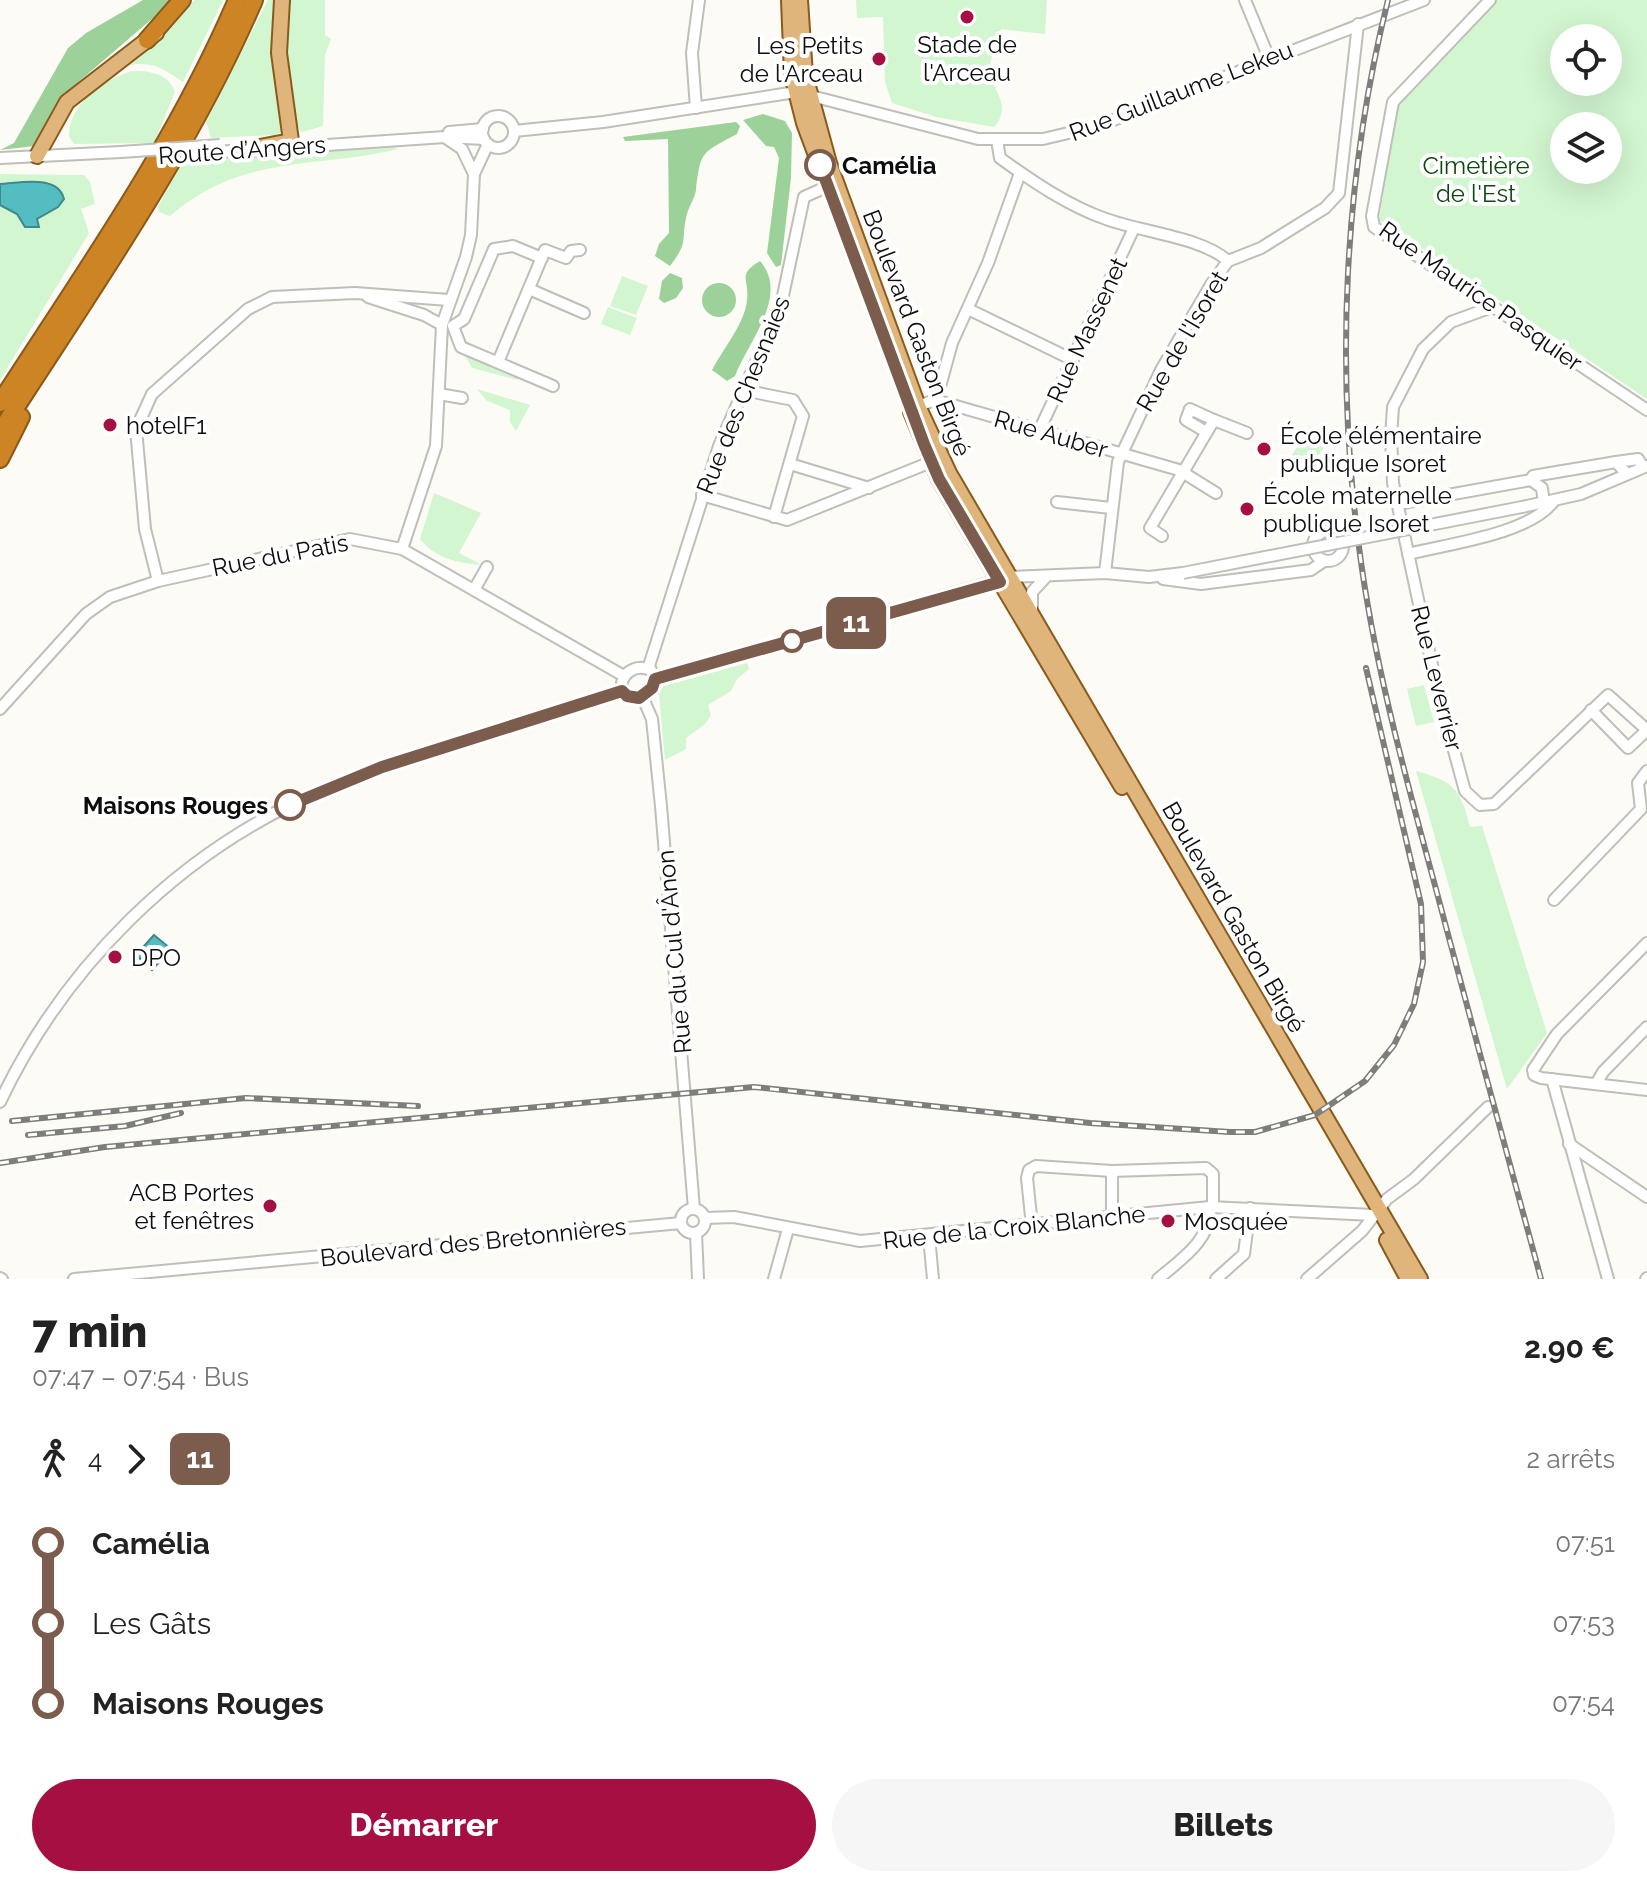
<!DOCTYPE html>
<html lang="fr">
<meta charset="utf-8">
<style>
body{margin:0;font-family:Raleway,sans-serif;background:#f6f6f6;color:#222;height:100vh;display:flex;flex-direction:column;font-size:30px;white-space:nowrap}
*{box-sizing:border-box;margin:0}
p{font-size:26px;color:#767676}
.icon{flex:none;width:44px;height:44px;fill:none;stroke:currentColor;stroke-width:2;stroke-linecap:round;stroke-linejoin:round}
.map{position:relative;height:1279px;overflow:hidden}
.drawer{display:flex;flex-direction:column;background:#fff;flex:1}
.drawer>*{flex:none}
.badge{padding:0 16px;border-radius:12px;font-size:28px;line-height:52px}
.controls{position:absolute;left:1550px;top:24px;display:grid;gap:16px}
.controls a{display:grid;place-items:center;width:72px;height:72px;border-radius:50%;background:#fff;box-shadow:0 8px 32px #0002;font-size:40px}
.map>.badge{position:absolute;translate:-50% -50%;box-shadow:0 0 0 4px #fff}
.legs{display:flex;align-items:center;gap:12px;height:88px;padding:0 32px;font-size:26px}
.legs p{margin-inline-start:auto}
.summary{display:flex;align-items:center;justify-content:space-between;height:136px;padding:0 32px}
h1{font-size:44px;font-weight:800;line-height:60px}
.primary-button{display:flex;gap:16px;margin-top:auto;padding:16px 32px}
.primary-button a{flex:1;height:92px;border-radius:48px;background:#a60f41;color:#fff;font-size:32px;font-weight:800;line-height:92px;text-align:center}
.primary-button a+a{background:#f6f6f6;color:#222}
ul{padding:0 32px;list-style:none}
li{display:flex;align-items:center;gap:28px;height:80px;font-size:30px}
li i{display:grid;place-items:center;width:12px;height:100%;margin:0 10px;background:currentColor}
li i::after{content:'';width:20px;height:20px;margin:-10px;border:6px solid;border-radius:50%;background:#fff}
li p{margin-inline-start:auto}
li:first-child i{background:linear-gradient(#0000 50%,currentColor 0)}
li:last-child i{background:linear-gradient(currentColor 50%,#0000 0)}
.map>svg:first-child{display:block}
.green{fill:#d2f6d0;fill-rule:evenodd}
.forest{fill:#9cd29a}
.water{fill:#54bdc2;stroke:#3f888b;stroke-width:2}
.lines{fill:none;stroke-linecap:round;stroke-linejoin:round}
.minor-casing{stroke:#bfbeb9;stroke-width:14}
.major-casing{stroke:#895a1b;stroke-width:18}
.highway-casing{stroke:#895a1b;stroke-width:20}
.minor{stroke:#fff;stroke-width:10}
.major{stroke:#e0b57c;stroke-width:14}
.highway{stroke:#cc8424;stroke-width:16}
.rail-casing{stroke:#7d7d79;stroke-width:6}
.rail{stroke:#fff;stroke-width:3;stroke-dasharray:9;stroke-linecap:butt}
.minor-bridge-casing{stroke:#bfbeb9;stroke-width:14;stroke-linecap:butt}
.minor-bridge{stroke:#fff;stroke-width:10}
.line-1-casing{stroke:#fff;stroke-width:18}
.line-1{stroke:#7b5c4d;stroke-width:12}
.poi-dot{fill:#a60f41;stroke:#fff;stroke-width:3}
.stop-1-dot{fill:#fff;stroke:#7b5c4d;stroke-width:4}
.labels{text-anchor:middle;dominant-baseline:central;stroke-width:8;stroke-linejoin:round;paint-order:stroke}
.poi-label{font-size:24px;fill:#0d0d0b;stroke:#fff;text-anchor:start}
.street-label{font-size:24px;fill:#0d0d0b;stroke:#fff}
.stop-label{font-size:24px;font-weight:bold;fill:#0d0d0b;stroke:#fff;text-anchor:start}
.park-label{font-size:24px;fill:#0f4711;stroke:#fff}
</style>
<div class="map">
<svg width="1647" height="1279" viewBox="0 0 1647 1279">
<rect width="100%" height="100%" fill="#fcfbf6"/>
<g class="green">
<path d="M 195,0 L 223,0 L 183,82 C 162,68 152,60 125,66 Z"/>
<path d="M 268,0 L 279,0 L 284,131 L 274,135 L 211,138 L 206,122 Z"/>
<path d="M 287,0 L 325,0 L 325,35 L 331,39 L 325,55 L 323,126 L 302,132 C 280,107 285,32 287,0 Z"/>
<path d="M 856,0 L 1047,0 L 1045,34 L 1001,29 L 988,70 C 993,91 1013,106 994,127 L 936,117 L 892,103 L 885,82 L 883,17 L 857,18 Z"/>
<path d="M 1497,0 L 1647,0 L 1647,399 L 1379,220 L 1398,105 ZM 1564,38 L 1608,38 L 1608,82 L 1564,82 ZM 1564,126 L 1608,126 L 1608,170 L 1564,170 Z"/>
<path d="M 132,71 C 150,71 168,73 175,92 L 154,143 L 74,144 L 69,137 C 68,104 103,80 132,71 Z"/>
<path d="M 389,146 L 398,149 C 314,169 241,154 170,216 L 159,212 L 158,207 L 184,159 Z"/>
<path d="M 0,174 L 84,175 L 90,182 L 95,204 L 81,209 L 89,233 L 0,380 Z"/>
<path d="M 622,276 L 648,286 L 636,315 L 610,306 Z"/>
<path d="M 608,307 L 637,318 L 630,335 L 601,324 Z"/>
<path d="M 463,352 L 517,374 L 518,380 L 472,368 Z"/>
<path d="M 477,389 L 530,405 L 516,431 L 510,422 L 510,410 L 487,401 Z"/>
<path d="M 1310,426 L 1329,438 L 1312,467 L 1292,455 Z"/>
<path d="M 434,493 L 481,513 L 459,553 L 482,565 C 458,563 436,559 420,539 Z"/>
<path d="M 747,663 L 749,669 L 737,679 L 731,691 L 708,705 L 711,715 L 705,724 L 686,738 L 686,749 L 665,760 L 659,692 L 664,686 Z"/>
<path d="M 1424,685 L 1434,722 L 1416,726 L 1407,689 Z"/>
<path d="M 1416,771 C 1454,781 1461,790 1470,827 L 1482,826 L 1547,1033 L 1507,1089 Z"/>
</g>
<g class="forest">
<path d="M 143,0 L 174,0 L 62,96 L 35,146 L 0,150 L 14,143 L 68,48 L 86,33 Z"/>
<path d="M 763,114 L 785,121 L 792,133 L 791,178 L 781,265 L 776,267 L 767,253 L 779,158 L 774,147 L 766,146 L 743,120 Z"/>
<path d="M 736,122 L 740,126 L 737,134 C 700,154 701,151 696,190 C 695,198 689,206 687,214 C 680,241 690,240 670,266 L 655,256 L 659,244 L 669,233 L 668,139 L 625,141 L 623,137 Z"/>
<path d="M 760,261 C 790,295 748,342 735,376 L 727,381 L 712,370 C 723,349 745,323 747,300 C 750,280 736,275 760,261 Z"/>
<path d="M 670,273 L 682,278 L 683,288 L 676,298 L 664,303 L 659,299 L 662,281 Z"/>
<circle cx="719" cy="300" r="17"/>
</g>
<g class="water">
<path d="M 0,184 C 20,183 58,174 64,199 L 58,207 L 37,219 L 39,227 L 25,227 L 17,214 L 0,205 Z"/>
<path d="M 154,935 L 171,949 L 152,970 L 136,955 Z"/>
</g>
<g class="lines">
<g class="minor-casing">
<g id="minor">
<path d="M 1245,0 L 1269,58"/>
<path d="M 1490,0 L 1393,102 L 1372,216 L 1374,227 L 1647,410"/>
<path d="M 696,108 L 692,53 L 699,0"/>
<circle cx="498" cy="132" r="16"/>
<path d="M 514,131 L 603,122 L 796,92 L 978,139 L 1043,139 L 1098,126 L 1424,0"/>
<path d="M 449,132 L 483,129"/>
<path d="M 446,138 L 462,149 L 474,174"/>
<path d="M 997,140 L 1000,158 C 1032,181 1068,206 1106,219 C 1141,232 1202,237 1228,261"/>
<path d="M 283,148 L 445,137 L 484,139"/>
<path d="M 216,152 L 243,150"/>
<path d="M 0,158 L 121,152"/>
<path d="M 542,258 L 513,246 L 494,249 L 464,319 L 453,326 L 461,347 L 553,386"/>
<path d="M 529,289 L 584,313"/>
<path d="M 368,297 L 424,315 L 442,325"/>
<path d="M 1492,307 L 1451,322 L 1423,349 L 1393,407 L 1391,437 L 1393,483 L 1437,688 L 1465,791 L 1480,805 L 1494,804 L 1608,695 L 1647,730"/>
<path d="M 968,309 L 1073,360"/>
<path d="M 498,362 L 545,250 L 566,258 L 571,251 L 580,250"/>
<path d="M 743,390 L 793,400 L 803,416 L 774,517"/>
<path d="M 439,394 L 462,398"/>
<path d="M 935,400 L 1179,470 L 1216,493"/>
<path d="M 918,406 L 935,400 L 938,394 L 952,343 L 988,263 L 1020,173"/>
<path d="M 1214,420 L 1247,433"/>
<path d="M 1039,431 L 1134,228"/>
<path d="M 1616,462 L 1638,459 L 1643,467"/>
<path d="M 790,464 L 869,488"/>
<path d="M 1531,480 L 1533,476 L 1616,462 L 1627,474"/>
<path d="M 702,495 L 787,520 L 936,460"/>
<path d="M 1057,502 L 1111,508"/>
<path d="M 1398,504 L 1531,480 L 1542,488 L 1544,504"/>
<path d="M 1522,507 L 1581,494 L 1647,466"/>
<circle cx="1328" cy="546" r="15"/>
<path d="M 1162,536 L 1150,528 L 1214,420 L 1190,409 L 1186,420 L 1206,432"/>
<path d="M 402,549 L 436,446 L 442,325 L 466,257 L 471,235 L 474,174 L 488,144"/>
<path d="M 1408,554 C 1447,544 1529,534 1553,502"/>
<path d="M 1105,573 L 1118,462 L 1161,370 L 1212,283 L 1228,261 L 1261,248 L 1325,208 L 1339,193 L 1358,24"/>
<path d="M 1163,579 L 1201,584 L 1311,570 L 1324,561"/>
<path d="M 158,581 L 145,529 L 136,429 L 152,394 L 248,309 L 272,297 L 355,293 L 449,300"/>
<path d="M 474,590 L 487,567"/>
<path d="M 1032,608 L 1032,592 L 1045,578"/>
<path d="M 648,669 L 719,446 L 781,305 L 804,197 L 835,183"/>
<path d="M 655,679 L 1009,577 L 1105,573 L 1149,577 L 1183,573"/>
<path d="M 622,691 C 619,674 635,663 651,670"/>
<path d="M 622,691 L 631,698 C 643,699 654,691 655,679"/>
<path d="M 642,696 L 652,719 L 661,806 L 694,1209"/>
<path d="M 0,709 L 86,614 L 110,597 L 158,581 L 350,539 L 402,549 L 624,676"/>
<path d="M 1591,710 L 1628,748 L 1646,731"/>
<path d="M 1554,900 L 1641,809 L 1638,783 L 1647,771"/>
<path d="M 1647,943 L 1557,1034 L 1533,1070 L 1534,1075 L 1541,1078 L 1647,1090"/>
<path d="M 1552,1079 L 1608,1279"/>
<path d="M 1596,1084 L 1603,1072 L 1647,1027"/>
<path d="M 0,1102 C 64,967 178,853 316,793 C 414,750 520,725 622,691"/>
<path d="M 1569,1144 L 1647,1197"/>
<circle cx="693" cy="1221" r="12"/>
<path d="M 1112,1217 L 1112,1171"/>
<path d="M 705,1218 L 734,1217 L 860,1241 L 1210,1207 L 1373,1215"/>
<path d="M 1032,1226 L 1027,1178 L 1029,1170 L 1036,1166 L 1112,1171 L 1206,1168 L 1213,1174 L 1213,1207"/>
<path d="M 696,1233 L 698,1279"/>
<path d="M 929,1237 L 933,1279"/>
<path d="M 0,1278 L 2,1279"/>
<path d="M 74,1279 L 681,1223"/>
<path d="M 774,1279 L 788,1229"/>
<path d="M 1158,1279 C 1180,1260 1212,1240 1210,1207"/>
<path d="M 1216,1279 L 1244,1254 L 1250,1208"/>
<path d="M 1307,1279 L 1362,1231 L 1387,1199 L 1414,1179 L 1488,1107"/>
<path d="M 1646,1279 L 1647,1278"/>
</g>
</g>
<g class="major-casing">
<g id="major">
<path d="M 789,0 L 792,75 L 804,123 L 823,174"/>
<path d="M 800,0 L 805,75 L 829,163 L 918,406 L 949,473 L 1420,1279"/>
<path d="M 239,151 L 291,141 L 279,53 L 282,0"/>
<path d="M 37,156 L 67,102 L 156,33"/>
<path d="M 911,412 L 939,479 L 1122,787"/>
<path d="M 1387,1240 L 1408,1279"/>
</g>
</g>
<g class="highway-casing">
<g id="highway">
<path d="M 147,40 L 182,0"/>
<path d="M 0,403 C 84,273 176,143 237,0"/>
<path d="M 0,432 C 90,291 188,154 254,0"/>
<path d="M 0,459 L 21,417"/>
</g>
</g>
<use href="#minor" class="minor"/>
<use href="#major" class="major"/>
<use href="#highway" class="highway"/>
<g class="rail-casing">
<g id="rail">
<path d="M 1388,0 C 1344,177 1335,367 1359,547 C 1374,665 1406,778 1437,893 C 1471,1022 1506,1150 1541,1279"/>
<path d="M 12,1121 L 246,1098 L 418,1106"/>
<path d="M 28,1135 L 125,1126 L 181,1113"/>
<path d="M 0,1163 L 105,1147 L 754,1087 L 1090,1123 L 1230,1132 L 1255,1132 L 1315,1115 L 1365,1081 L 1394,1045 L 1414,1004 L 1423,962 L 1421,904 L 1366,668"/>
</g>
</g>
<use href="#rail" class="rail"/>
<g class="minor-bridge-casing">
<g id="minor-bridge">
<path d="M 121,152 L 220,145"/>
<path d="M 1183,573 L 1522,507"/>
</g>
</g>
<use href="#minor-bridge" class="minor-bridge"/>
</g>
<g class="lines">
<g class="line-1-casing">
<path id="line-1" d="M 290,805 L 382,767 L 622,691 L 627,696 L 639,698 L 652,688 L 655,679 L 1000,582 L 939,479 L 924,444 L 820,165"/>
</g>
<use href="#line-1" class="line-1"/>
</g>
<g class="poi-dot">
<circle cx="967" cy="17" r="8"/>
<circle cx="879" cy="59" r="8"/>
<circle cx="110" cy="425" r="8"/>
<circle cx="1264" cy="449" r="8"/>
<circle cx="1247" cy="509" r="8"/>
<circle cx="115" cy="957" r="8"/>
<circle cx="270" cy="1206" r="8"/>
<circle cx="1168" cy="1221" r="8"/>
</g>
<g class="stop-1-dot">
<circle cx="820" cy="165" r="14"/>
<circle cx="792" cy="641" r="10"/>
<circle cx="290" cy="805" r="14"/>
</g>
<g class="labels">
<g class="poi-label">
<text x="967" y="44" text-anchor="middle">Stade de<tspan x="967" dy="28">l'Arceau</tspan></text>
<text x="863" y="45" text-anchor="end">Les Petits<tspan x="863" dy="28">de l'Arceau</tspan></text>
<text x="126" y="425">hotelF1</text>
<text x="1280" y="435">École élémentaire<tspan x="1280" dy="28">publique Isoret</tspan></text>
<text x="1263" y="495">École maternelle<tspan x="1263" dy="28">publique Isoret</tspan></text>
<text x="131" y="957">DPO</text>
<text x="254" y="1192" text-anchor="end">ACB Portes<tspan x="254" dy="28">et fenêtres</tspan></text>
<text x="1184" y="1221">Mosquée</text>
</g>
<g class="street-label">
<text transform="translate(1181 91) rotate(-21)">Rue Guillaume Lekeu</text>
<text transform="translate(242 150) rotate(-4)">Route d’Angers</text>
<text transform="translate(1481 296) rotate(35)">Rue Maurice Pasquier</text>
<text transform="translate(1087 330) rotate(-65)">Rue Massenet</text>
<text transform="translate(917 333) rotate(69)">Boulevard Gaston Birgé</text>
<text transform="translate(1182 341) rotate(-60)">Rue de l'Isoret</text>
<text transform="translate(743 395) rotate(-68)">Rue des Chesnaies</text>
<text transform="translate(1051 434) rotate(16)">Rue Auber</text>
<text transform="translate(280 555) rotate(-11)">Rue du Patis</text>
<text transform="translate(1437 678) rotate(76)">Rue Leverrier</text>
<text transform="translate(1234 917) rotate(60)">Boulevard Gaston Birgé</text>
<text transform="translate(674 952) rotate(-95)">Rue du Cul d'Ânon</text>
<text transform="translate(1014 1227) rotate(-6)">Rue de la Croix Blanche</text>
<text transform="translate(473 1242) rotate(-6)">Boulevard des Bretonnières</text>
</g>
<g class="stop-label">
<text x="842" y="165">Camélia</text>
<text x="268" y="805" text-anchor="end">Maisons Rouges</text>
</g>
<g class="park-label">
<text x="1476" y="165">Cimetière<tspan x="1476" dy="28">de l'Est</tspan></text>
</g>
</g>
</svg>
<div class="controls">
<a><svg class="icon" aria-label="locate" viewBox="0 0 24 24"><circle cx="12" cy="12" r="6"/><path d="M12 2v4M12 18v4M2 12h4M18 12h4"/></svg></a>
<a><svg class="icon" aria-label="layers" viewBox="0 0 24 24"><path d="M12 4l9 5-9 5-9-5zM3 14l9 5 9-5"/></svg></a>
</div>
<b class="badge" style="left:856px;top:623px;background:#7b5c4d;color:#fff">11</b>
</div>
<section class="drawer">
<div class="summary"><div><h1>7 min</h1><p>07:47 – 07:54 · Bus</p></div><b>2.90 €</b></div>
<div class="legs"><svg class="icon" aria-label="walk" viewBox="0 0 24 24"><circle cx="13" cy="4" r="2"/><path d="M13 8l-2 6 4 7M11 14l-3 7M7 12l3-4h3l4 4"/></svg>4<svg class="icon" aria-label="forward" viewBox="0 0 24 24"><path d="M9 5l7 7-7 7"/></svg><b class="badge" style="background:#7b5c4d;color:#fff">11</b><p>2 arrêts</p></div>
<ul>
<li><i style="color:#7b5c4d"></i><b>Camélia</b><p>07:51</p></li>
<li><i style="color:#7b5c4d"></i><span>Les Gâts</span><p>07:53</p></li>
<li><i style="color:#7b5c4d"></i><b>Maisons Rouges</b><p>07:54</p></li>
</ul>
<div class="primary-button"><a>Démarrer</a><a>Billets</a></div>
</section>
